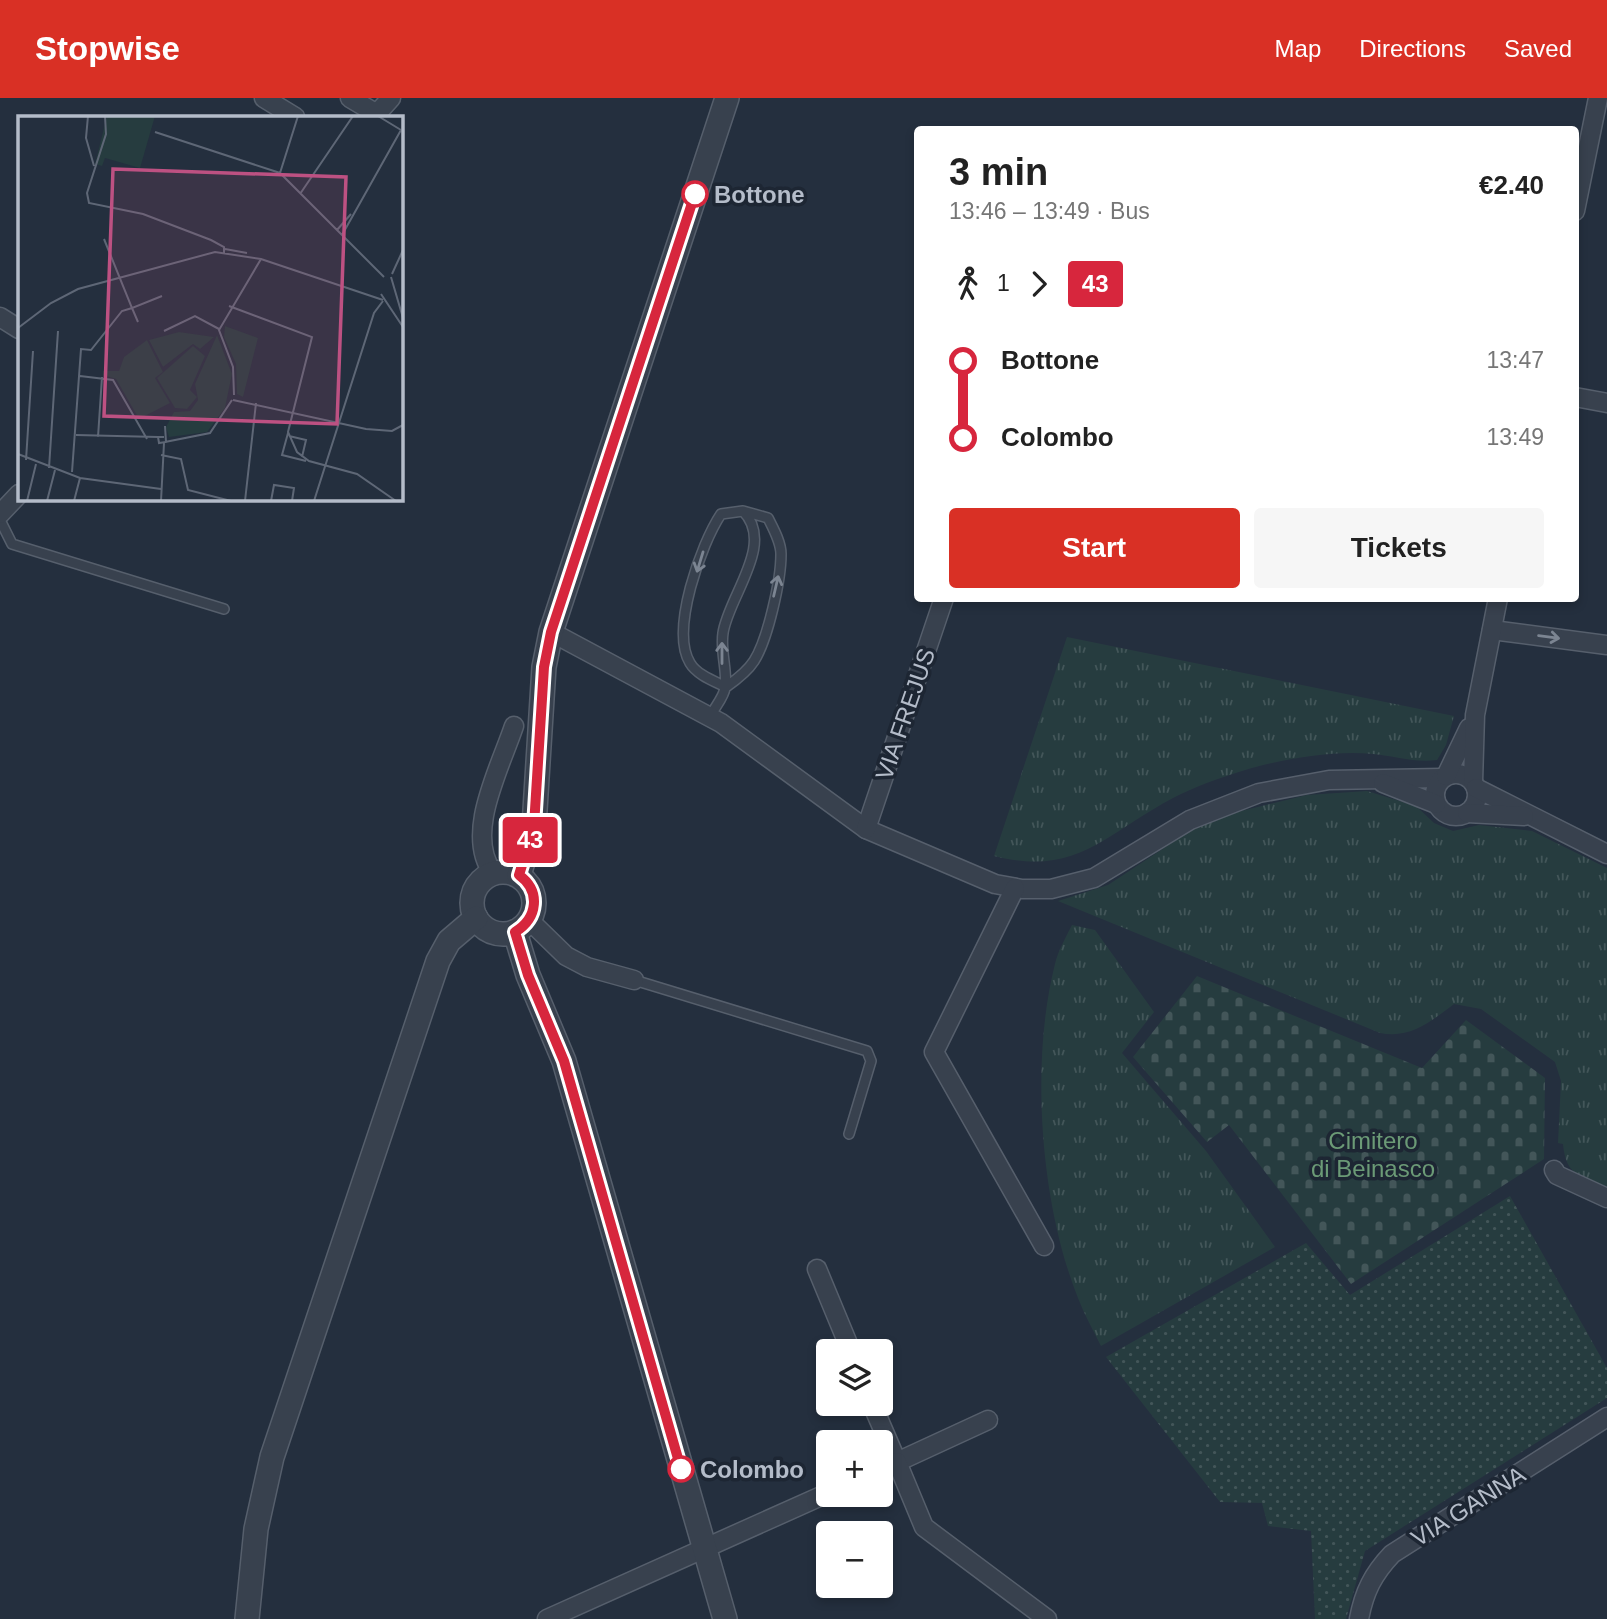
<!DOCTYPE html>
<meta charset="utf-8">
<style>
body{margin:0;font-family:Helvetica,sans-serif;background:#f6f6f6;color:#222;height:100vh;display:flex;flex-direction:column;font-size:26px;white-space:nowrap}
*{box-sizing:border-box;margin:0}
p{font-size:23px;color:#767676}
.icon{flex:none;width:38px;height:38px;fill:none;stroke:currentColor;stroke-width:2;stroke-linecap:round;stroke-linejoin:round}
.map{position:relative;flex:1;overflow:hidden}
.details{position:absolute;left:914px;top:28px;width:665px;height:476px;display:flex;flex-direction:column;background:#fff;border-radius:7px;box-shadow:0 4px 10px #0003}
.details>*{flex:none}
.badge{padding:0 14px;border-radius:5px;font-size:24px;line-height:46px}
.buttons{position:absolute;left:816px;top:1241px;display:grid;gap:14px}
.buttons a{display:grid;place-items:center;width:77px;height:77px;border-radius:7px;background:#fff;box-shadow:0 4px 10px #0003;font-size:35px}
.map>.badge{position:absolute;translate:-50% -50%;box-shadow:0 0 0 4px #fff}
.legs{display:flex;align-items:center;gap:10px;height:77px;padding:0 35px;font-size:23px}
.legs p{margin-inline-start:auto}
.summary{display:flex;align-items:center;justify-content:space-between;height:119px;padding:0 35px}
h1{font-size:38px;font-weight:700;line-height:52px}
.primary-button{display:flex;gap:14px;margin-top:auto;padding:14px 35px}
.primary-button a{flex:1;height:80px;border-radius:7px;background:#d93025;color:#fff;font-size:28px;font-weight:700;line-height:80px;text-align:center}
.primary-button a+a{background:#f6f6f6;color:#222}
ul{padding:0 35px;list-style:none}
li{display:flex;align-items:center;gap:24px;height:77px;font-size:26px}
li i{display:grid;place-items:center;width:10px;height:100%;margin:0 9px;background:currentColor}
li i::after{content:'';width:18px;height:18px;margin:-9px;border:5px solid;border-radius:50%;background:#fff}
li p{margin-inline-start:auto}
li:first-child i{background:linear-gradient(#0000 50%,currentColor 0)}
li:last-child i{background:linear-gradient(currentColor 50%,#0000 0)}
header{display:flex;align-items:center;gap:42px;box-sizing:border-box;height:98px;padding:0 35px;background:#d93025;color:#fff}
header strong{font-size:33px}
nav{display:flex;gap:38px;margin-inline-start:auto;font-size:24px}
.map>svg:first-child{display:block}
.grass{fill:url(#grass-tufts)}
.cemetery{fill:url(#cemetery-stones)}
.park{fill:url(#park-dots)}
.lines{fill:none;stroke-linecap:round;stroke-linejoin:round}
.service-casing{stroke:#565f6c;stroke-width:12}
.minor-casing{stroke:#565f6c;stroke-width:21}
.tertiary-casing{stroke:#565f6c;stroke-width:26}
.service{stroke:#38414e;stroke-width:9}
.minor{stroke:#38414e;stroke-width:18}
.tertiary{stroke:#38414e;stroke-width:23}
.oneway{stroke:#7c8592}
.line-1-casing{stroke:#fff;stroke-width:16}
.line-1{stroke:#d7263d;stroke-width:10}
.stop-1-dot{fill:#fff;stroke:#d7263d;stroke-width:3.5}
.labels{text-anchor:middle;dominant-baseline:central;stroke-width:7;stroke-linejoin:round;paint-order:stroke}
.stop-label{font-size:24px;font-weight:bold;fill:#b4bcc9;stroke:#1d2633;text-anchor:start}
.street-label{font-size:24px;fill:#b4bcc9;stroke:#1d2633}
.park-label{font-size:24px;fill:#6b9a76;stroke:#1d2633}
.inset-road{fill:none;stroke:#5e6776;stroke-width:2}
.view{fill:#bd5182;fill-opacity:0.15;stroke:#bd5182;stroke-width:3.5}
.inset-edge{fill:none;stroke:#b4bcc9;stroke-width:3.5}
</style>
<header>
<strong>Stopwise</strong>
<nav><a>Map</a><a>Directions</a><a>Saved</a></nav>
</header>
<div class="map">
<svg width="1607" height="1521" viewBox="0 0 1607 1521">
<defs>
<pattern id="grass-tufts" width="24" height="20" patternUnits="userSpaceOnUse" patternTransform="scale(1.75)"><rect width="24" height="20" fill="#263c3f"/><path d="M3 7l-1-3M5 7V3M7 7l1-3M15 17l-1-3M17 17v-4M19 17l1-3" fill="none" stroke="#435659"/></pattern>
<pattern id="cemetery-stones" width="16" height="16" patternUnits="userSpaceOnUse" patternTransform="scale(1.75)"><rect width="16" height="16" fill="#263c3f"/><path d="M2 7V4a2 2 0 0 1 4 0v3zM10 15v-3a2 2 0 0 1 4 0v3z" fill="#435659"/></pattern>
<pattern id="park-dots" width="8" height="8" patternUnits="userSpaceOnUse" patternTransform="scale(1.75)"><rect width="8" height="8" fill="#263c3f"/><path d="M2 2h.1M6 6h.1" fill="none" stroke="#435659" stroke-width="1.8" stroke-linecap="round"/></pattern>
</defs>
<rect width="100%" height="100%" fill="#242f3e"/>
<g class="grass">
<path d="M 1067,539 L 1454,618 L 1446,647 L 1437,662 C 1416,665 1394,658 1373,656 C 1333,652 1281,661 1242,673 C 1219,680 1194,689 1173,700 C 1105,736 1077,779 994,758 Z"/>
<path d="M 1367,693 L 1416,708 L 1434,725 L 1453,733 L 1479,727 L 1532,733 L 1607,770 L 1607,1089 C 1580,1078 1566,1078 1563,1046 L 1558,1045 L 1561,983 L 1555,964 L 1481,911 L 1454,906 C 1430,924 1410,941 1380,935 L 1058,803 L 1108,787 L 1193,731 L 1237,714 L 1307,697 Z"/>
<path d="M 1072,827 L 1095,832 L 1154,914 L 1122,955 L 1206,1053 L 1275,1149 L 1101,1248 C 1093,1232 1084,1216 1078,1200 C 1040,1105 1030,964 1055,866 C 1058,853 1066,839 1072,827 Z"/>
</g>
<path class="cemetery" d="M 1197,878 L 1422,970 L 1466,922 L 1545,980 L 1544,1061 L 1351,1186 L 1229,1027 L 1207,1044 L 1133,959 Z"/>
<path class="park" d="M 1510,1098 L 1607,1270 L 1607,1300 L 1365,1453 L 1346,1521 L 1315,1521 L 1311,1433 L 1268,1428 L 1262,1405 L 1220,1404 L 1106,1259 L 1306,1145 L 1350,1197 Z"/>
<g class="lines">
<g class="service-casing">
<g id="service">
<path d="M 0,422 L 12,446 L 224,511"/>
<path d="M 710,619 C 714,610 724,599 725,590 C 728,575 720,553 723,535 C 728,499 776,446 743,413 L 721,416 C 701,446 670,532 690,565 C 697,577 714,583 726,589 C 736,582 747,574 754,563 C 768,541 781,482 781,456 C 781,444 773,430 768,420 L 743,413"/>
<path d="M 634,882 L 867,953 L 871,963 L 849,1036"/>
</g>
</g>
<g class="minor-casing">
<g id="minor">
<path d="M 264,0 L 295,19"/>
<path d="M 350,0 L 377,16"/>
<path d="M 374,19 L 391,0"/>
<path d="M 1575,113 L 1598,0"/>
<path d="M 0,219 L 19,231"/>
<path d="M 1575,299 L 1607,305"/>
<path d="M 0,416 L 19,396"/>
<path d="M 1492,532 L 1607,547"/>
<path d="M 551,534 L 721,625 L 866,731 L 995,786 L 1022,791 L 1051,791 L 1094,780 L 1190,722 L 1259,695 L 1329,682 L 1442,680"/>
<circle cx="1456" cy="697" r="21"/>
<path d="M 1446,678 L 1469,630"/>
<path d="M 1473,684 L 1475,617 L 1498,500"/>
<path d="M 1383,685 L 1436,706"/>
<path d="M 1476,690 L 1607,756"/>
<path d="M 1467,715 L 1524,718"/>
<path d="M 866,731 L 944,500"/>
<path d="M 493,775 C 464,736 500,670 514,628"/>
<path d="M 1015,790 L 934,954 L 1044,1148"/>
<path d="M 529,822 L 566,858 L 587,869 L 634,882"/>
<path d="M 1554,1072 L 1557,1077 L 1607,1100"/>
<path d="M 817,1171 L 851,1253"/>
<path d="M 872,1306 L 897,1364 L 988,1322"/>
<path d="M 880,1372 L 897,1364 L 924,1429 L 1047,1521"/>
<path d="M 547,1521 L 828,1395"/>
<path d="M 1359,1521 C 1364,1494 1373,1476 1392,1456 L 1607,1319"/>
</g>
</g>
<g class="tertiary-casing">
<g id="tertiary">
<circle cx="503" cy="805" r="31"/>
<path d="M 519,777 L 534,728 L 544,569 L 551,534 L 727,0"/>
<path d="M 515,834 L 528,877 L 564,963 L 725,1521"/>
<path d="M 247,1521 L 256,1431 L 272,1359 L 438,863 L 449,843 L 476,820"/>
</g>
</g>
<use href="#service" class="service"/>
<use href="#minor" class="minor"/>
<use href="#tertiary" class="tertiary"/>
</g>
<defs><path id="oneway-shaft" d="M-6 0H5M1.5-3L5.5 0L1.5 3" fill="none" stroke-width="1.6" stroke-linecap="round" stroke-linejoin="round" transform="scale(1.75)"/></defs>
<g class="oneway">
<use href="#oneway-shaft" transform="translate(700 464) rotate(107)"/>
<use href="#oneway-shaft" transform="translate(776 488) rotate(-77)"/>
<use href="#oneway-shaft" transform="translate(1549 539) rotate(7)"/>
<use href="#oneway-shaft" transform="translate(722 555) rotate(-90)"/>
</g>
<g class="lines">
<g class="line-1-casing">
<path id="line-1" d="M 681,1371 L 564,963 L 528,877 L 515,834 C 538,820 541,793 519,777 L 534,728 L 544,569 L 551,534 L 695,96"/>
</g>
<use href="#line-1" class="line-1"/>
</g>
<g class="stop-1-dot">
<circle cx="695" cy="96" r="12"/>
<circle cx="681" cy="1371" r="12"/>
</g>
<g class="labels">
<g class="stop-label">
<text x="714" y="96">Bottone</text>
<text x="700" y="1371">Colombo</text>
</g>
<g class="street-label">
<text transform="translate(905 616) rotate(-71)">VIA FREJUS</text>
<text transform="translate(1468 1408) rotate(-32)">VIA GANNA</text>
</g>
<g class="park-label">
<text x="1373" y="1042">Cimitero<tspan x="1373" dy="28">di Beinasco</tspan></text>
</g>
</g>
<g transform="translate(18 18)">
<rect width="385" height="385" fill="#242f3e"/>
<path d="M 89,0 L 137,0 L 122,52 L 87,42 L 84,50 L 77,48 ZM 207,210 L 240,222 L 225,281 L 219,278 L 218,248 L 206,221 ZM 161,216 L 196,221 L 182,233 L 175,228 L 145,251 L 131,224 ZM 199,219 L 214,258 L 207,292 L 189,316 L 151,321 L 148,311 L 156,296 L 172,295 L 180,284 L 177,268 Z" fill="#263c3f"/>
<path d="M 175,230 L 187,240 L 172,274 L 179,281 L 169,293 L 157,292 L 139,262 Z" fill="#263c3f"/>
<path d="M 129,224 L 145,256 L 137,262 L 152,287 L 121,303 L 98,263 L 85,259 L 85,255 L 101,255 L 106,241 Z" fill="#263c3f"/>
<path class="inset-road" d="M 70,0 L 68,22 L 76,50M 87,0 L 88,18 L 69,77 L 71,87 L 125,98 L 193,124 L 206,131 L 206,137M 360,0 L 383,14M 137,16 L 262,57 L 366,161M 262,57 L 280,0M 282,78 L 335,0M 319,114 L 333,98M 324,119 L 383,14M 207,133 L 229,137M 374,158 L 385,134M 373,161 L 385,202M 363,178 L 385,211M 211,190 L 294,221 L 270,316 L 279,336 L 291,345 L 339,358 L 378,385M 120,206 L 114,192 L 144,180M 0,212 L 33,187 L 60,173 L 197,136 L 243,143 L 365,184M 146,215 L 177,200 L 201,213M 62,260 L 95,264 L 129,323M 216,279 L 215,251 L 201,214 L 243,143M 215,284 L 348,313 L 374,315 L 385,309M 270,317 L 264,339 L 288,345M 58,319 L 140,321M 271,320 L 288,324 L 284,341M 80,321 L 84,261M 146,321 L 140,321 L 141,327 L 148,326 L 147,310M 147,326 L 192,317 L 214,284M 0,338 L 62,362 L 143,373M 143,339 L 163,343 L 170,374 L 213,385M 8,344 L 15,235M 31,352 L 40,215M 54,356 L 63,233 L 73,234 L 104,195 L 114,192 L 86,123M 9,385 L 18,348M 29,385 L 37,354M 56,385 L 62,362M 143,385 L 146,327M 227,385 L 238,287M 253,385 L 256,369 L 276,372 L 274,385M 296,385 L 356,197 L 365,185"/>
<path class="view" d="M 95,53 L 328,61 L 319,308 L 86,300 Z"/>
<rect width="385" height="385" class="inset-edge"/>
</g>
</svg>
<div class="buttons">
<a><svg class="icon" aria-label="layers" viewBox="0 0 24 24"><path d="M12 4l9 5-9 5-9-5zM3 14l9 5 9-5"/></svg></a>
<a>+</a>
<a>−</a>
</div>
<b class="badge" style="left:530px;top:742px;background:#d7263d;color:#fff">43</b>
<section class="details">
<div class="summary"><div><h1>3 min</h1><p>13:46 – 13:49 · Bus</p></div><b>€2.40</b></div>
<div class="legs"><svg class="icon" aria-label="walk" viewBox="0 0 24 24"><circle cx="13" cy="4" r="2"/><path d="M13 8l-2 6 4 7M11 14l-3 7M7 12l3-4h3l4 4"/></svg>1<svg class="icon" aria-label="forward" viewBox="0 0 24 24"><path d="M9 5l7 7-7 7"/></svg><b class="badge" style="background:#d7263d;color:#fff">43</b></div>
<ul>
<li><i style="color:#d7263d"></i><b>Bottone</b><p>13:47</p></li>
<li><i style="color:#d7263d"></i><b>Colombo</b><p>13:49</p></li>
</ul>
<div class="primary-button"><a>Start</a><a>Tickets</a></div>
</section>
</div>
